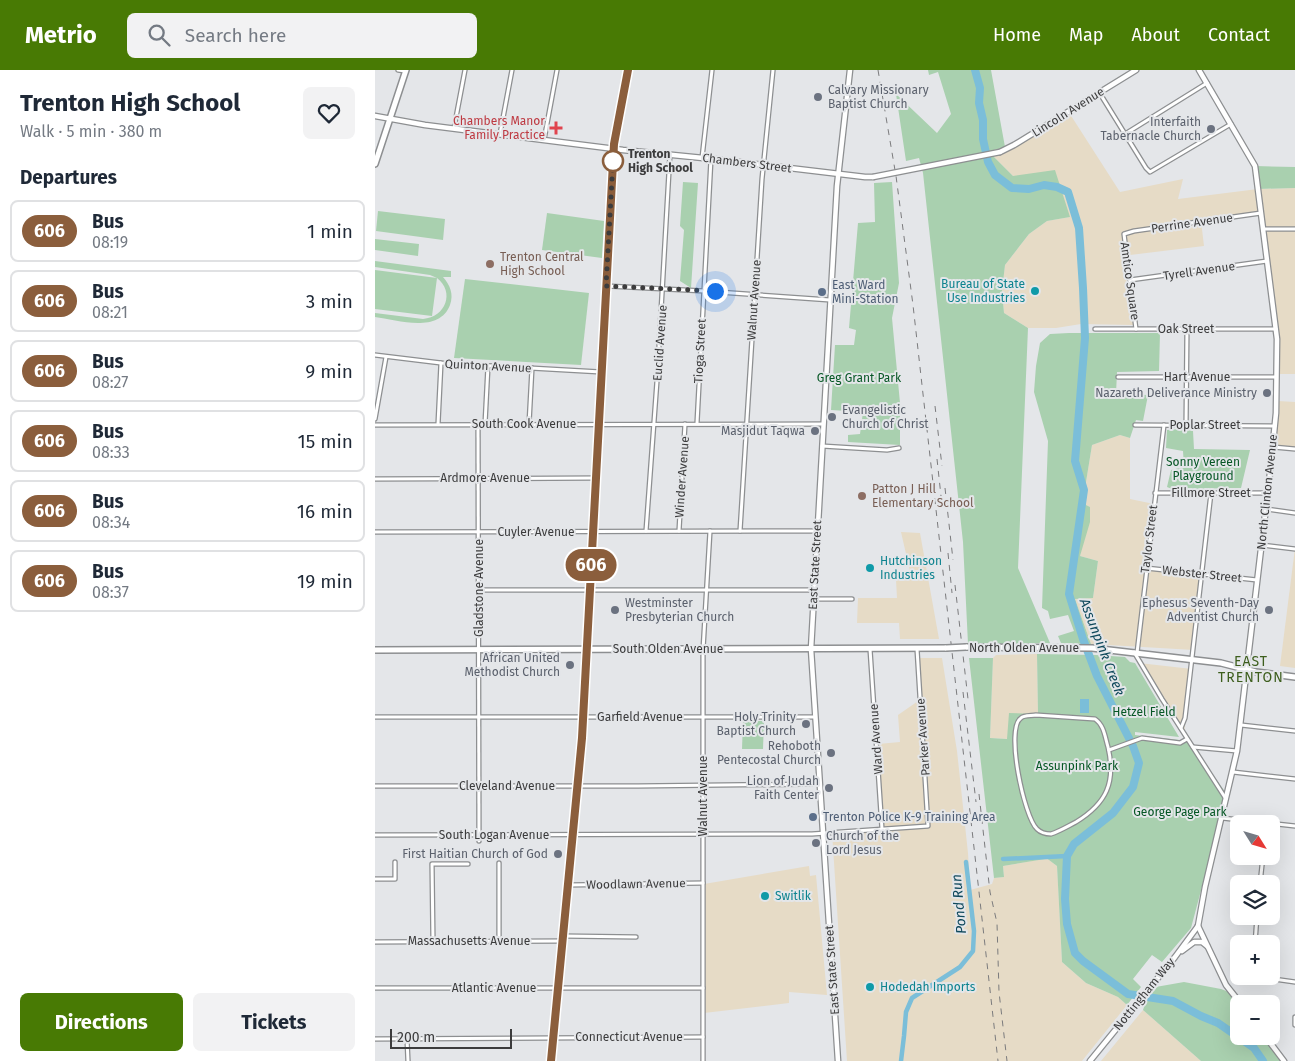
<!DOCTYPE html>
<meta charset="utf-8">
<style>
body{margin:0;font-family:"Fira Sans",sans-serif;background:#f2f2f3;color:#1f2937;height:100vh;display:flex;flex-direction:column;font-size:19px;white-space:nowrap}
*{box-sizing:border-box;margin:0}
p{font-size:16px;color:#747a83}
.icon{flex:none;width:28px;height:28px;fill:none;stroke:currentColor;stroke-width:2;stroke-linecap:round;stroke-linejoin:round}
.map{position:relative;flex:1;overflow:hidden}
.panel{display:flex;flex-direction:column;background:#fff;width:375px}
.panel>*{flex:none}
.badge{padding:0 10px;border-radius:16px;font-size:18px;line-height:32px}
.needle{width:32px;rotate:127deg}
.fabs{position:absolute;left:855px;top:745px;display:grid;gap:10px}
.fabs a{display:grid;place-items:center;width:50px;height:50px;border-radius:8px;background:#fff;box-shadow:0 5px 20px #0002;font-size:25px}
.scale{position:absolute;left:15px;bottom:12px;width:122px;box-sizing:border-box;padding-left:5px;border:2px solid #3c3c3d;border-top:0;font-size:14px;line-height:18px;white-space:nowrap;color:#3c3c3d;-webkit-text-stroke:4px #e4e6e9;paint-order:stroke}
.you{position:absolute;width:25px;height:25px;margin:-12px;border:4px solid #fff;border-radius:50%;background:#1a73e8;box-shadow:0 0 0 8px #1a73e833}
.map>.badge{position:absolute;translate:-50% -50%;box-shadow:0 0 0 2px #fff}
h2{padding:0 20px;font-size:19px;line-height:45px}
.round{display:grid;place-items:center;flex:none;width:52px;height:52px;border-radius:8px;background:#f2f2f3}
.summary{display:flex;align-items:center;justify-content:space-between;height:85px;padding:0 20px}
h1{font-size:24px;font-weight:700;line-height:38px}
.cta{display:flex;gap:10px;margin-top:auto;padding:10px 20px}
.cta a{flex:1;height:58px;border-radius:8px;background:#487a04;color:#fff;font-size:20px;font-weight:700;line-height:58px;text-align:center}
.cta a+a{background:#f2f2f3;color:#1f2937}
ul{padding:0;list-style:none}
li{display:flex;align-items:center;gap:15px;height:62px;margin:0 10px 8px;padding:0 10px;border:2px solid #e0e1e3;border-radius:8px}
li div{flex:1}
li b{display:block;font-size:19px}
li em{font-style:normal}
li .badge{min-width:55px;font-weight:700;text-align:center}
header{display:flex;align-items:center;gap:30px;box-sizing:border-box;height:70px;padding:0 25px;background:#487a04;color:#fff}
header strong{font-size:24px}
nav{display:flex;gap:28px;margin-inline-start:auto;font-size:18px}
.search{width:350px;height:45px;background:#f2f2f3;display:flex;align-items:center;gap:12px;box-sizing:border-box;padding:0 18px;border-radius:8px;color:#747a83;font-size:19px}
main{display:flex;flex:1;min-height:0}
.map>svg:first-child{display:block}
.industrial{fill:#e6dbc6}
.green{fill:#a9d0af}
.water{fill:#7bbed9}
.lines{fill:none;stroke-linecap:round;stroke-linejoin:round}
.canal{stroke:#7bbed9;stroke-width:4.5}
.river{stroke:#7bbed9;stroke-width:8}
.minor-casing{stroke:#8d8f91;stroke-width:5.5}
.tertiary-casing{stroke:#8d8f91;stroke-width:7}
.secondary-casing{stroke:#8d8f91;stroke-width:8}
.primary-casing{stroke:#8d8f91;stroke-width:8}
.minor{stroke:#fff;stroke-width:3}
.tertiary{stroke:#fff;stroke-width:4.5}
.secondary{stroke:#fff;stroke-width:5}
.primary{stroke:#fff;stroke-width:5.5}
.rail{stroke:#7b7b7d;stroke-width:1;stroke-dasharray:6 6;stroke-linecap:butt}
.tertiary-bridge-casing{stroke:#8d8f91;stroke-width:7;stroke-linecap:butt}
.secondary-bridge-casing{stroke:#8d8f91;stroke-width:8;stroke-linecap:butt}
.tertiary-bridge{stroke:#fff;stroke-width:4.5}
.secondary-bridge{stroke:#fff;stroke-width:5}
.line-casing{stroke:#fff;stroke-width:11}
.line{stroke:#8b5e3c;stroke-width:8}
.walk{stroke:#3c3c3d;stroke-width:5;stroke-dasharray:0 9}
.worship-dot{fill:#6b7280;stroke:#e4e6e9;stroke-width:2}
.health-dot{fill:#e0444e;stroke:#e4e6e9;stroke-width:2}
.stop-dot{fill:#fff;stroke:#8b5e3c;stroke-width:2.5}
.education-dot{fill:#8d6e63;stroke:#e4e6e9;stroke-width:2}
.culture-dot{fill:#0f9aa8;stroke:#e4e6e9;stroke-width:2}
.service-dot{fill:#5c6f8a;stroke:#e4e6e9;stroke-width:2}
.labels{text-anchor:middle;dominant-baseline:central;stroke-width:4;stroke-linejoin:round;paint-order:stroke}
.worship-label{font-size:12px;fill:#5b616d;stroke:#e4e6e9;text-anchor:end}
.street-label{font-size:12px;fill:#3c3c3d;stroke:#e4e6e9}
.health-label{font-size:12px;fill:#be3a42;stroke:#e4e6e9;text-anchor:end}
.stop-label{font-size:12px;font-weight:bold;fill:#3c3c3d;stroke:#e4e6e9;text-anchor:start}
.education-label{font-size:12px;fill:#785e54;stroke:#e4e6e9;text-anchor:start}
.culture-label{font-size:12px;fill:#0d838f;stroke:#e4e6e9;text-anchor:start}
.service-label{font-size:12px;fill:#4e5e75;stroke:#e4e6e9;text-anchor:start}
.park-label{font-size:12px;fill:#065725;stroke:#e4e6e9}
.water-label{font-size:14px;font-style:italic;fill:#10495c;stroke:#e4e6e9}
.neighbourhood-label{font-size:14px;letter-spacing:1px;fill:#3d5e1d;stroke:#e4e6e9}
</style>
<header>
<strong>Metrio</strong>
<div class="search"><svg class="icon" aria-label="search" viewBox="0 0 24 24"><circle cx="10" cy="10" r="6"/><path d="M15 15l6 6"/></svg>Search here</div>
<nav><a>Home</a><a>Map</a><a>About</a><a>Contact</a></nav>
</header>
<main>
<section class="panel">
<div class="summary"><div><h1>Trenton High School</h1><p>Walk · 5 min · 380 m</p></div><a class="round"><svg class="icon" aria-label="heart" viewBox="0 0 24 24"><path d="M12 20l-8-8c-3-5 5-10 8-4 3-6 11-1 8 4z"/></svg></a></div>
<h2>Departures</h2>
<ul>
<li><span class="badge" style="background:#8b5e3c;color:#fff">606</span><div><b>Bus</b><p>08:19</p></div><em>1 min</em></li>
<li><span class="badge" style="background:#8b5e3c;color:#fff">606</span><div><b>Bus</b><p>08:21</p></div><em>3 min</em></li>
<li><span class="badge" style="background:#8b5e3c;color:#fff">606</span><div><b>Bus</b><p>08:27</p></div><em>9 min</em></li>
<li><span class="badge" style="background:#8b5e3c;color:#fff">606</span><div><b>Bus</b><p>08:33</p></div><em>15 min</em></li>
<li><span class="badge" style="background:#8b5e3c;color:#fff">606</span><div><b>Bus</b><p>08:34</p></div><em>16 min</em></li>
<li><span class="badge" style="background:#8b5e3c;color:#fff">606</span><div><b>Bus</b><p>08:37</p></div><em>19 min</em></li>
</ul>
<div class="cta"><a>Directions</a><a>Tickets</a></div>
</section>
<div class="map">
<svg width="920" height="991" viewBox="0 0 920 991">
<rect width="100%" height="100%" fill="#e4e6e9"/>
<g class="industrial">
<path d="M 693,41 L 745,122 L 808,109 L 803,129 L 883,119 L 920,118 L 920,304 L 904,304 L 886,145 L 826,151 L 829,176 L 755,185 L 758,255 L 706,254 L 681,258 L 653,258 L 629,243 L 627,221 L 630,195 L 654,164 L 672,151 L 695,147 L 638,106 L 619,87 L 619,80 L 630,77 Z"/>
<path d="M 903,331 L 920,332 L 920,379 L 899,377 Z"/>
<path d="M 745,365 L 755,368 L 755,429 L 779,434 L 773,496 L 829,503 L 819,580 L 716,574 L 700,529 L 718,528 L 723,491 L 705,486 L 715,437 L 711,435 L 711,412 L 717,375 Z"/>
<path d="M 526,462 L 545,463 L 564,569 L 525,569 L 524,553 L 482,553 L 483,528 L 522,528 L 521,510 L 537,510 Z"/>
<path d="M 920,478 L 920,598 L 905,596 Z"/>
<path d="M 662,584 L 663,644 L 633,669 L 615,668 L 618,588 L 621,585 Z"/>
<path d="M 543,588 L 567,588 L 582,681 L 593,783 L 595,820 L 617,814 L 619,808 L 629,807 L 628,796 L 669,789 L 669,786 L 682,796 L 687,892 L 711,913 L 743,927 L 752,935 L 707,991 L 472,991 L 457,762 L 508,758 L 503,674 L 525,672 L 523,645 L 546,629 Z"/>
<path d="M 764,593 L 817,599 L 809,663 Z"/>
<path d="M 434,796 L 435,806 L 441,805 L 452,925 L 414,922 L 414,933 L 329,943 L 329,814 Z"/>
<path d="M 768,940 L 826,991 L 726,991 Z"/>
</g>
<g class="green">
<path d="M 553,0 L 616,0 L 630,77 L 619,80 L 620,84 L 619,87 L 638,106 L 680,100 L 695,147 L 672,151 L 654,164 L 630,195 L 627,221 L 629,243 L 653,258 L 643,498 L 675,573 L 593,574 L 588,472 L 548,103 L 544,88 L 531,91 L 521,24 L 562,63 L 576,44 L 563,2 L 554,5 Z"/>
<path d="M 880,96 L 920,97 L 920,118 L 883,119 Z"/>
<path d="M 308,112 L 323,113 L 316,218 L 305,211 L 309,160 L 305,156 Z"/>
<path d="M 517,112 L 524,213 L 517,248 L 525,333 L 525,375 L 473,372 L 473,365 L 485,364 L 488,342 L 456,340 L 460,275 L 479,275 L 481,260 L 474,258 L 483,153 L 500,152 L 499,113 Z"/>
<path d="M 3,141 L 70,149 L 68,170 L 1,161 Z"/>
<path d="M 172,143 L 229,151 L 227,188 L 167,180 Z"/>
<path d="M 0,169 L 44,174 L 43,186 L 0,180 Z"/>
<path d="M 0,191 L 76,201 L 76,207 L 68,207 C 75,215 79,224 75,235 C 64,264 22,250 0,247 L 0,243 L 48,249 C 71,247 80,222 62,208 L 57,246 L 0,239 L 0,200 L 62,208 L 55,205 L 0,197 Z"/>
<path d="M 90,209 L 214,223 L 206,295 L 79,288 Z"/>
<path d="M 694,263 L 785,263 L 784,301 L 742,302 L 741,324 L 773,325 L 768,351 L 761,350 L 755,368 L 745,365 L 717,375 L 711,412 L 711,435 L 715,437 L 715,452 L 705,486 L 723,491 L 718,528 L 700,529 L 716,574 L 686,573 L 683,566 L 699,561 L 693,545 L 675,549 L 673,541 L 667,538 L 673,371 L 659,322 L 661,296 L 665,273 L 675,264 Z"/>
<path d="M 805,359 L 818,361 L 819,379 L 875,380 L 866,418 L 797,419 L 792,417 L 796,400 L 809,397 L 808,381 L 791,378 L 792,360 Z"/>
<path d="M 662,584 L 721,585 L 750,587 L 755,592 L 760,593 L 804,667 L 760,662 L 760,665 L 814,671 L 853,726 L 835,799 L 832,798 L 816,858 L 787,892 L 777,885 L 758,909 L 766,917 L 752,935 L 743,927 L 711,913 L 687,892 L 682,796 L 670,787 L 670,789 L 628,796 L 629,807 L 619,808 L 594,588 L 618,588 L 615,668 L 632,669 L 634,643 L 663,644 Z"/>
<path d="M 368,651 L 389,651 L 388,679 L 367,679 Z"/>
<path d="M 809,912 L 846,919 L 859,924 L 864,934 L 864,966 L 891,966 L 910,991 L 826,991 L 768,940 L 771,931 L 768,925 L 766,924 L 775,918 Z"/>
</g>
<rect class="water" x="705" y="629" width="9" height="14"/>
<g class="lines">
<g class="canal">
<path d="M 628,789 L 692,786"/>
<path d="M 526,991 L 529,966 L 531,942 L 537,928 L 585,897 L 598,881 L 599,861 L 591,792"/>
</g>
<path class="river" d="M 600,0 L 605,18 L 604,33 L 608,50 L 608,69 L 613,92 L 620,105 L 637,118 L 654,119 L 669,115 L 682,117 L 693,122 L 704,158 L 708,218 L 710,268 L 700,391 L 709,420 L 694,524 L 708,569 L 722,606 L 758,676 L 764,693 L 758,717 L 738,743 L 699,774 L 692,786 L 690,829 L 692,854 L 700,883 L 708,891 L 753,924 L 798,931 L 826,946 L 843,953 L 879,978 L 888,991"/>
<g class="minor-casing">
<g id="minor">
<path d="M 23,0 L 30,1"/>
<path d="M 724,22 L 771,98 L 775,102 L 856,54"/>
<path d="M 79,58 L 90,0"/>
<path d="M 125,64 L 137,0"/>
<path d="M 750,64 L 832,13"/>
<path d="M 169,70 L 182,0"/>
<path d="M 327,88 L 337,0"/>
<path d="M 888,159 L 920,159"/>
<path d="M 755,210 L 892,191"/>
<path d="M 232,216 L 329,221 L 455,230"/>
<path d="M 720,259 L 901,259"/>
<path d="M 761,259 L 749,164 L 759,161 L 886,143"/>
<path d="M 0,285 L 66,293 L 226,302"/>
<path d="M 743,307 L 901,307"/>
<path d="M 0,349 L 11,287"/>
<path d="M 322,353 L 336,89"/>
<path d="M 63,354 L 66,293"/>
<path d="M 103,354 L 104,771"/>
<path d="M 110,354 L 113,296"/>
<path d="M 154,354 L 157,298"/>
<path d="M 0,355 L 448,354"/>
<path d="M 760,355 L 900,356"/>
<path d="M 811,355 L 812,259"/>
<path d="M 447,376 L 512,380 L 524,378"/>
<path d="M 898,377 L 920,379"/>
<path d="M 0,409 L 220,408"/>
<path d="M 780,423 L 892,423"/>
<path d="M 891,439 L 920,443"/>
<path d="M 271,461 L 282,311 L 295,84"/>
<path d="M 304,461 L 310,354"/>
<path d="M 365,461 L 387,109 L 398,0"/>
<path d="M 0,462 L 442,461"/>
<path d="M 887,475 L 920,479"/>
<path d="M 771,498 L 882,510"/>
<path d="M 104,520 L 438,520"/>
<path d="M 439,529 L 477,529"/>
<path d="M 495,579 L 507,759"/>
<path d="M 759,582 L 787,629 L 851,729"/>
<path d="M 762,583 L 789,355"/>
<path d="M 661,645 L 720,649 C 729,655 730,667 733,677 C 741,712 732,733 701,752 C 693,756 685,761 676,764 C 671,764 666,763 662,759 C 649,747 630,658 646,648 C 649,645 657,646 661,645 Z"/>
<path d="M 0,647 L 440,647"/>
<path d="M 866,655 L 920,661"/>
<path d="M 806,658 L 810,648 L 836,423"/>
<path d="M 818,677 L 862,681"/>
<path d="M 734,680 L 767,668 L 805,673 L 812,669"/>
<path d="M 858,702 L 920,709"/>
<path d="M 0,716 L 263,716 L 445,714"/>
<path d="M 847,748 L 920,756"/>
<path d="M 0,765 L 437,764 L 553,756 L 542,579"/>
<path d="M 0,809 L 20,809 L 20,792"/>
<path d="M 885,814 L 888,786"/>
<path d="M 194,815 L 328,813"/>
<path d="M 189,866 L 261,867"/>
<path d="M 58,871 L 57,794 L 93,794"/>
<path d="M 124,871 L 124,793"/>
<path d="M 0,872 L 187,871"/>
<path d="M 880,874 L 882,846"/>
<path d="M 878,906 L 920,912"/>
<path d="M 0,918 L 328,918"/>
<path d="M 920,947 L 920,955"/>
<path d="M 0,969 L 328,967"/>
<path d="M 32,969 L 33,991"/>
<path d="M 328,991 L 328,580 L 335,461"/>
</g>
</g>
<g class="tertiary-casing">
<g id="tertiary">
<path d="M 0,46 L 50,55 L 248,80 L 348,90 L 490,107 L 498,107"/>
<path d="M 625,82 L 639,75 L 761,0"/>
<path d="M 823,856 L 851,915 L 866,934"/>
<path d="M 807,881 L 819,872 L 827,872 L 832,876"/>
<path d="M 890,966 L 909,991"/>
<path d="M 463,991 L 436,579 L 462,116 L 475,0"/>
<path d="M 715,991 L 800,887 L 823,856 L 830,817 L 862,681 L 895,403 L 901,343 L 902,269 L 880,96 L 824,0"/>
</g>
</g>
<g class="secondary-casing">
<g id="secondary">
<path d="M 0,94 L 31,0"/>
<path d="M 591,577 L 717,578 L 846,593 L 881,602 L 920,607"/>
<path d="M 0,580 L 571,578"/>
</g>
</g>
<g class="primary-casing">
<path id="primary" d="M 176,991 L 207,668 L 239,74 L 253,0"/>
</g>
<use href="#minor" class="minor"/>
<use href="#tertiary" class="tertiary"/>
<use href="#secondary" class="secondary"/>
<use href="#primary" class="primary"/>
<g class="rail">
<path d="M 503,0 L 521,106 L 538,235 L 623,991"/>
<path d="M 560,336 L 567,396"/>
<path d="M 562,389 L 566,426"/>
<path d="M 570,418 L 578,490"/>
<path d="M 573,483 L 577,523"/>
<path d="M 580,515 L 593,629"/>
<path d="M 588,622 L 601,732"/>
<path d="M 604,724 L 615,822 L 622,853 L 624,922 L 632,991"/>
</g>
<g class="tertiary-bridge-casing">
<path id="tertiary-bridge" d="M 498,107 L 625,82"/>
</g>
<g class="secondary-bridge-casing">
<path id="secondary-bridge" d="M 571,578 L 591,577"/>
</g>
<use href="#tertiary-bridge" class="tertiary-bridge"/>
<use href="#secondary-bridge" class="secondary-bridge"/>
</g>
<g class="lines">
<g class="line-casing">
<path id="line" d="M 176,991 L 207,668 L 239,74 L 253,0"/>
</g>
<use href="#line" class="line"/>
<path class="walk" d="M 238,91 L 231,216 L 340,221"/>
</g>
<g class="worship-dot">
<circle cx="443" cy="27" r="5"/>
<circle cx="836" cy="59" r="5"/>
<circle cx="892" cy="323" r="5"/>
<circle cx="457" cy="347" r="5"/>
<circle cx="440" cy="361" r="5"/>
<circle cx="240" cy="540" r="5"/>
<circle cx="894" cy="540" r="5"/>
<circle cx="195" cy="595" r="5"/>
<circle cx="431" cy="654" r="5"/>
<circle cx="456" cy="683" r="5"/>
<circle cx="454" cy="718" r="5"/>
<circle cx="441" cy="773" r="5"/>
<circle cx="183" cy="784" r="5"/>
</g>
<path class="health-dot" d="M178.5 50.5h5v5h5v5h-5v5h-5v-5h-5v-5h5z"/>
<circle class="stop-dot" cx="238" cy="91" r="10"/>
<g class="education-dot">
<circle cx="115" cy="194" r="5"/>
<circle cx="487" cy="426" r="5"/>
</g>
<g class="culture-dot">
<circle cx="660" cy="221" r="5"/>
<circle cx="495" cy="498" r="5"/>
<circle cx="390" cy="826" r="5"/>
<circle cx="495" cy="917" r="5"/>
</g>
<g class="service-dot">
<circle cx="447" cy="222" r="5"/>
<circle cx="438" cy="747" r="5"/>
</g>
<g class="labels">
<g class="worship-label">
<text x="453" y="20" text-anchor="start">Calvary Missionary<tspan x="453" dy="14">Baptist Church</tspan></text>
<text x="826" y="52">Interfaith<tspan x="826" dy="14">Tabernacle Church</tspan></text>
<text x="882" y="323">Nazareth Deliverance Ministry</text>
<text x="467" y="340" text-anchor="start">Evangelistic<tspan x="467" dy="14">Church of Christ</tspan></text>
<text x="430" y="361">Masjidut Taqwa</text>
<text x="250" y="533" text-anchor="start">Westminster<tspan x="250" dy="14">Presbyterian Church</tspan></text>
<text x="884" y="533">Ephesus Seventh-Day<tspan x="884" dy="14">Adventist Church</tspan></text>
<text x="185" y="588">African United<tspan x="185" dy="14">Methodist Church</tspan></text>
<text x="421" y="647">Holy Trinity<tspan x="421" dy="14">Baptist Church</tspan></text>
<text x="446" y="676">Rehoboth<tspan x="446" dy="14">Pentecostal Church</tspan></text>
<text x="444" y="711">Lion of Judah<tspan x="444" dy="14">Faith Center</tspan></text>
<text x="451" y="766" text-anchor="start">Church of the<tspan x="451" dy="14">Lord Jesus</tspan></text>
<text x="173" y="784">First Haitian Church of God</text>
</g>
<g class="street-label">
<text transform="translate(693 42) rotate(-32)">Lincoln Avenue</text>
<text transform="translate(372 93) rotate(7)">Chambers Street</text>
<text transform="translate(817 153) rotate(-8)">Perrine Avenue</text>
<text transform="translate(824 201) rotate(-8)">Tyrell Avenue</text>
<text transform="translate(755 211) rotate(82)">Amtico Square</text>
<text transform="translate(379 230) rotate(-86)">Walnut Avenue</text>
<text x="811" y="259">Oak Street</text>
<text transform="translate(285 273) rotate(-86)">Euclid Avenue</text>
<text transform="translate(325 281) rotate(-87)">Tioga Street</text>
<text transform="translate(113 296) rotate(3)">Quinton Avenue</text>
<text x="822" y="307">Hart Avenue</text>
<text x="149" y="354">South Cook Avenue</text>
<text x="830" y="355">Poplar Street</text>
<text transform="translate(307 407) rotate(-86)">Winder Avenue</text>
<text x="110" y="408">Ardmore Avenue</text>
<text transform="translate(892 422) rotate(-84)">North Clinton Avenue</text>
<text x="836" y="423">Fillmore Street</text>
<text x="161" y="462">Cuyler Avenue</text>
<text transform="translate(774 469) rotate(-83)">Taylor Street</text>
<text transform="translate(440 495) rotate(-87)">East State Street</text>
<text transform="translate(827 504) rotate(6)">Webster Street</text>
<text transform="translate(104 518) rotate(-90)">Gladstone Avenue</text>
<text x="649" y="578">North Olden Avenue</text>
<text x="293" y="579">South Olden Avenue</text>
<text x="265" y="647">Garfield Avenue</text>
<text transform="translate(548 667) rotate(-94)">Parker Avenue</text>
<text transform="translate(501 669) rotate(-94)">Ward Avenue</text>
<text x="132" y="716">Cleveland Avenue</text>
<text transform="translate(328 726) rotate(-90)">Walnut Avenue</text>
<text x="119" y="765">South Logan Avenue</text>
<text transform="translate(261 814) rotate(-1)">Woodlawn Avenue</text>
<text x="94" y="871">Massachusetts Avenue</text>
<text transform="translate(457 900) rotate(-94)">East State Street</text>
<text x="119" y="918">Atlantic Avenue</text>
<text transform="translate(769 924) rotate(-51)">Nottingham Way</text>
<text x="254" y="967">Connecticut Avenue</text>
</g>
<g class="health-label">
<text x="170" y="51">Chambers Manor<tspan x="170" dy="14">Family Practice</tspan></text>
</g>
<g class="stop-label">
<text x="253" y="84">Trenton<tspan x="253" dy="14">High School</tspan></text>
</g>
<g class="education-label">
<text x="125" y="187">Trenton Central<tspan x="125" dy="14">High School</tspan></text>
<text x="497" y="419">Patton J Hill<tspan x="497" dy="14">Elementary School</tspan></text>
</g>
<g class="culture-label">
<text x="650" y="214" text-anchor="end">Bureau of State<tspan x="650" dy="14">Use Industries</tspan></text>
<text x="505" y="491">Hutchinson<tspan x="505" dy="14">Industries</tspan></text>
<text x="400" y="826">Switlik</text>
<text x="505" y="917">Hodedah Imports</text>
</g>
<g class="service-label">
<text x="457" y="215">East Ward<tspan x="457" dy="14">Mini-Station</tspan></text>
<text x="448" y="747">Trenton Police K-9 Training Area</text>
</g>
<g class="park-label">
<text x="484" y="308">Greg Grant Park</text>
<text x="828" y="392">Sonny Vereen<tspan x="828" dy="14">Playground</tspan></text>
<text x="769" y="642">Hetzel Field</text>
<text x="702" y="696">Assunpink Park</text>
<text x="805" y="742">George Page Park</text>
</g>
<g class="water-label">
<text transform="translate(727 577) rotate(69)">Assunpink Creek</text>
<text transform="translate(584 834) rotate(-95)">Pond Run</text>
</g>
<g class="neighbourhood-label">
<text x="876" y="591">EAST<tspan x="876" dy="16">TRENTON</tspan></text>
</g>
</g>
</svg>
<div class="fabs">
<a><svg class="needle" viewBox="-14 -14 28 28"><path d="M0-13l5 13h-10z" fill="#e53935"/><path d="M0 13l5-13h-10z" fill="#747a83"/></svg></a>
<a><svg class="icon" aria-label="layers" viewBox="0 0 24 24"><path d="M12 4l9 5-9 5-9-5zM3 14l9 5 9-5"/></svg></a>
<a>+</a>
<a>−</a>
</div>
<div class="scale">200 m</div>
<div class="you" style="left:340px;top:221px"></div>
<b class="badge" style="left:216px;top:495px;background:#8b5e3c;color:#fff">606</b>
</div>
</main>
